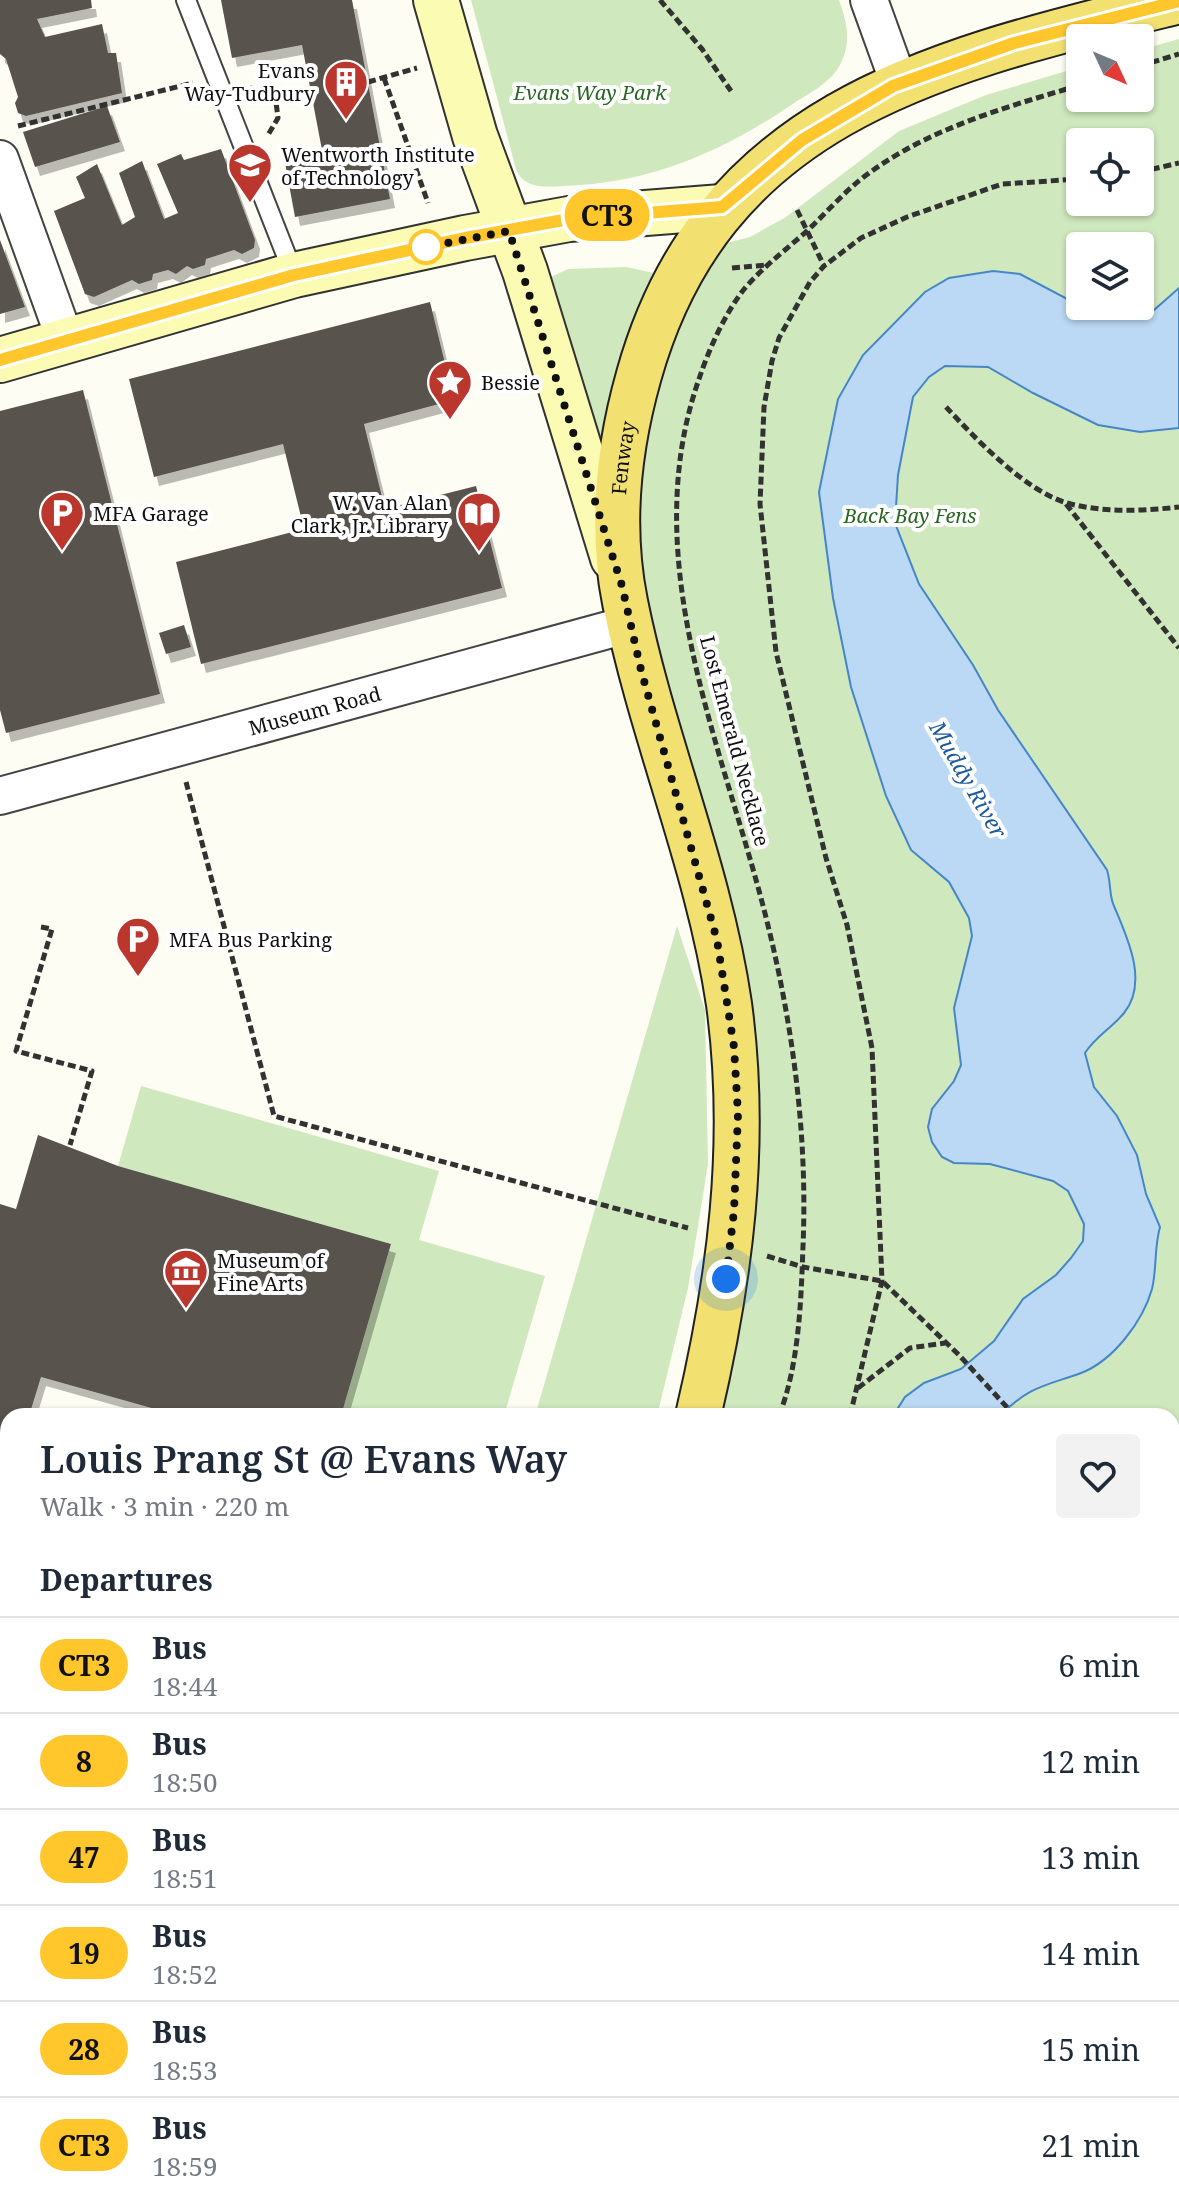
<!DOCTYPE html>
<meta charset="utf-8">
<style>
body{margin:0;font-family:"Noto Serif",serif;background:#f2f2f3;color:#1f2937;height:100vh;display:flex;flex-direction:column;font-size:30px;white-space:nowrap}
*{box-sizing:border-box;margin:0}
p{font-size:26px;color:#747a83}
.icon{flex:none;width:44px;height:44px;fill:none;stroke:currentColor;stroke-width:2;stroke-linecap:round;stroke-linejoin:round}
.map{position:relative;flex:1;overflow:hidden}
.panel{position:absolute;left:0px;top:1408px;width:1180px;height:800px;display:flex;flex-direction:column;background:#fff;border-radius:24px 24px 0 0;box-shadow:0 2px 6px #0004}
.panel>*{flex:none}
.badge{padding:0 16px;border-radius:26px;font-size:28px;line-height:52px}
.needle{width:52px;rotate:134deg}
.tools{position:absolute;left:1066px;top:24px;display:grid;gap:16px}
.tools a{display:grid;place-items:center;width:88px;height:88px;border-radius:8px;background:#fff;box-shadow:0 2px 6px #0004;font-size:40px}
.you{position:absolute;width:40px;height:40px;margin:-20px;border:6px solid #fff;border-radius:50%;background:#1a73e8;box-shadow:0 0 0 12px #1a73e833}
.map>.badge{position:absolute;translate:-50% -50%;box-shadow:0 0 0 4px #fff}
h2{padding:0 40px;font-size:30px;line-height:72px}
.round{display:grid;place-items:center;flex:none;width:84px;height:84px;border-radius:8px;background:#f2f2f3}
.head{display:flex;align-items:center;justify-content:space-between;height:136px;padding:0 40px}
h1{font-size:38px;font-weight:600;line-height:60px}
ul{padding:0;list-style:none}
li{display:flex;align-items:center;gap:24px;height:96px;padding:0 40px;border-top:2px solid #e0e1e3}
li div{flex:1}
li b{display:block;font-size:30px}
li em{font-style:normal}
li .badge{min-width:88px;font-weight:700;text-align:center}
.map>svg:first-child{display:block}
.green{fill:#d0e8be;fill-rule:evenodd}
.water{fill:#bbd9f4;stroke:#4586c8;stroke-width:2}
.building{fill:#59534d;filter:url(#shadow)}
.lines{fill:none;stroke-linecap:round;stroke-linejoin:round}
.service-casing{stroke:#434343;stroke-width:22}
.minor-casing{stroke:#434343;stroke-width:40}
.secondary-casing{stroke:#323232;stroke-width:48}
.primary-casing{stroke:#212121;stroke-width:48}
.path{stroke:#323232;stroke-width:5;stroke-dasharray:8 4;stroke-linecap:butt}
.service{stroke:#fff;stroke-width:18}
.minor{stroke:#fff;stroke-width:36}
.secondary{stroke:#fbfbb3;stroke-width:44}
.primary{stroke:#f2e071;stroke-width:44}
.line-casing{stroke:#fff;stroke-width:18}
.line{stroke:#ffc72c;stroke-width:12}
.walk{stroke:#101010;stroke-width:8;stroke-dasharray:0 14.4}
.stop-dot{fill:#fff;stroke:#ffc72c;stroke-width:4}
.labels{text-anchor:middle;dominant-baseline:central;stroke-width:8;stroke-linejoin:round;paint-order:stroke}
.poi-label{font-size:20px;fill:#101010;stroke:#fff;text-anchor:start}
.park-label{font-size:20px;font-style:italic;fill:#296622;stroke:#fff}
.street-label{font-size:20px;fill:#101010;stroke:#fff}
.water-label{font-size:22px;font-style:italic;fill:#1e599e;stroke:#fff}
</style>
<div class="map">
<svg width="1179" height="2208" viewBox="0 0 1179 2208">
<defs>
<filter id="shadow"><feDropShadow dx="5" dy="9" stdDeviation="0" flood-color="#0004"/></filter>
</defs>
<rect width="100%" height="100%" fill="#fefdf4"/>
<g class="green">
<path d="M 471,0 L 839,0 C 847,22 852,43 840,65 C 831,82 810,93 794,103 C 725,151 649,184 563,186 C 546,187 523,189 516,169 Z"/>
<path d="M 1179,39 L 1179,2208 L 478,2208 L 482,2200 L 1172,2200 L 1172,1416 L 721,1416 C 755,1279 772,1136 750,995 C 733,891 696,793 669,691 C 660,656 648,620 644,584 C 632,462 654,347 723,244 L 750,237 L 786,217 L 899,131 L 986,95 L 1080,67 L 1080,98 L 1140,98 L 1140,50 ZM 1080,142 L 1140,142 L 1140,202 L 1080,202 ZM 1080,246 L 1140,246 L 1140,306 L 1080,306 Z"/>
<path d="M 626,267 L 654,273 L 621,359 L 601,448 L 551,277 L 568,269 Z"/>
<path d="M 677,926 L 705,1010 L 708,1164 L 688,1288 L 657,1416 L 535,1416 Z"/>
<path d="M 141,1086 L 439,1171 L 419,1240 L 545,1276 L 504,1416 L 341,1416 L 391,1244 L 118,1166 Z"/>
<path d="M 50,2200 L 138,2200 L 164,2208 L 47,2208 Z"/>
<path d="M 176,2200 L 424,2200 L 421,2208 L 174,2208 Z"/>
</g>
<g class="water">
<path d="M 993,271 L 1020,274 L 1088,310 L 1130,317 L 1154,310 L 1179,288 L 1179,428 L 1140,432 L 1098,425 L 1033,393 L 988,367 L 945,366 L 929,377 L 913,397 L 898,475 L 895,523 L 919,584 L 973,665 L 998,710 L 1107,870 C 1111,882 1109,896 1114,906 C 1127,937 1149,982 1124,1013 C 1112,1028 1096,1036 1085,1053 L 1094,1087 L 1117,1116 L 1137,1155 L 1146,1194 L 1160,1227 C 1154,1248 1157,1268 1152,1289 C 1143,1321 1113,1361 1081,1373 C 1045,1386 1029,1386 1000,1416 L 893,1416 L 905,1397 L 924,1383 L 961,1369 L 994,1341 L 1023,1299 L 1056,1275 L 1071,1258 L 1083,1241 L 1084,1224 L 1068,1191 L 1053,1181 L 990,1164 L 954,1163 L 942,1157 L 932,1142 L 928,1127 L 932,1109 L 954,1081 L 961,1065 L 954,1008 L 972,936 L 969,918 L 949,882 L 911,850 L 886,796 L 851,687 L 833,598 L 819,492 L 838,399 L 863,355 L 925,292 L 949,278 Z"/>
<path d="M 618,2200 L 718,2200 L 726,2208 L 615,2208 Z"/>
</g>
<g class="building">
<path d="M 0,0 L 91,0 L 92,8 L 37,19 L 45,37 L 102,24 L 108,53 L 116,53 L 122,93 L 26,116 L 18,113 L 15,103 L 18,97 L 6,59 L 0,54 Z"/>
<path d="M 221,0 L 352,0 L 390,199 L 295,217 L 284,157 L 322,150 L 302,45 L 232,58 Z"/>
<path d="M 107,106 L 120,142 L 35,167 L 23,132 Z"/>
<path d="M 221,149 L 255,240 L 254,248 L 242,254 L 234,250 L 206,259 L 205,265 L 193,269 L 187,266 L 176,274 L 168,270 L 153,274 L 152,280 L 139,284 L 132,280 L 94,297 L 85,294 L 54,211 L 85,198 L 76,177 L 97,164 L 122,225 L 135,217 L 119,173 L 142,161 L 164,219 L 178,213 L 157,164 L 181,154 L 184,160 Z"/>
<path d="M 0,240 L 25,307 L 0,314 Z"/>
<path d="M 430,302 L 454,400 L 364,424 L 385,509 L 476,486 L 502,588 L 201,664 L 176,562 L 304,529 L 283,444 L 154,477 L 129,379 Z"/>
<path d="M 83,390 L 160,694 L 6,733 L 0,710 L 0,411 Z"/>
<path d="M 184,625 L 191,647 L 166,654 L 159,633 Z"/>
<path d="M 38,1135 L 118,1166 L 391,1244 L 341,1416 L 180,1416 L 41,1377 L 29,1416 L 8,1416 L 8,1457 L 0,1482 L 0,1204 L 16,1209 Z"/>
<path d="M 0,1570 L 8,1572 L 8,2161 L 0,2158 Z"/>
<path d="M 140,2200 L 176,2200 L 174,2208 Z"/>
</g>
<g class="lines">
<g class="service-casing">
<path id="service" d="M 186,0 L 294,275"/>
</g>
<g class="minor-casing">
<g id="minor">
<path d="M 869,0 L 899,83"/>
<path d="M 0,159 L 66,342"/>
<path id="s1" d="M 0,796 L 630,624"/>
</g>
</g>
<g class="secondary-casing">
<g id="secondary">
<path d="M 436,0 L 475,136 L 525,271 L 613,558"/>
<path d="M 0,360 L 294,275 L 465,238 L 569,219 L 722,207"/>
</g>
</g>
<g class="primary-casing">
<g id="primary">
<path id="s2" d="M 698,1416 C 730,1280 748,1144 729,1004 C 709,867 652,738 625,602 C 610,527 618,449 639,375 C 714,108 942,60 1179,1"/>
<path d="M 451,2208 L 455,2200"/>
</g>
</g>
<g class="path">
<path d="M 660,0 L 702,49 L 731,91"/>
<path d="M 1140,66 L 1179,54"/>
<path d="M 384,78 L 428,203"/>
<path d="M 368,82 L 417,68"/>
<path d="M 250,88 L 275,94 L 278,118 L 268,135"/>
<path d="M 275,98 L 311,91"/>
<path d="M 18,126 L 193,83"/>
<path d="M 1140,172 L 1179,163"/>
<path d="M 797,210 L 824,266"/>
<path d="M 732,268 L 766,265"/>
<path d="M 946,407 C 976,439 1024,490 1067,503 C 1104,513 1142,511 1179,507"/>
<path d="M 1066,504 L 1179,648"/>
<path d="M 186,782 L 274,1116 L 688,1228"/>
<path d="M 41,927 L 52,929 L 16,1051 L 92,1071 L 70,1145"/>
<path d="M 767,1256 L 803,1267 L 882,1281 L 959,1355 L 1015,1416"/>
<path d="M 858,1388 L 910,1348 L 945,1343"/>
<path d="M 779,1416 C 799,1364 801,1303 803,1246 C 808,1129 791,1011 761,898 C 716,730 638,553 699,379 C 709,349 725,313 745,288 C 764,266 787,249 808,230 C 827,212 844,192 865,176 C 929,128 1004,108 1080,85"/>
<path d="M 850,1416 L 882,1281 L 872,1048 L 847,925 L 826,858 L 776,652 L 760,504 L 764,407 L 772,361 L 779,338 L 810,282 L 824,266 L 861,238 L 907,217 L 1002,184 L 1080,179"/>
<path d="M 1172,1458 L 1179,1456"/>
<path d="M 1172,1695 L 1179,1702"/>
<path d="M 1172,2139 L 1179,2135"/>
<path d="M 1172,2192 L 1179,2193"/>
<path d="M 532,2208 L 535,2200"/>
<path d="M 580,2208 L 583,2200"/>
<path d="M 980,2208 L 1017,2200"/>
</g>
<use href="#service" class="service"/>
<use href="#minor" class="minor"/>
<use href="#secondary" class="secondary"/>
<use href="#primary" class="primary"/>
</g>
<g class="lines">
<g class="line-casing">
<path id="line" d="M 0,360 L 294,275 L 465,238 L 569,219 L 722,207 L 802,140 L 893,86 L 1014,43 L 1179,1"/>
</g>
<use href="#line" class="line"/>
<path class="walk" d="M 426,247 L 416,249 L 509,231 L 622,586 L 641,670 L 717,940 L 734,1047 L 738,1114 L 734,1211 L 726,1279"/>
</g>
<defs>
<g id="building-pin" transform="scale(2.3)"><path d="M0 17L-7.5 6A9.5 9.5 0 1 1 7.5 6Z" fill="#bb362d" stroke="#fff"/><path d="M-4-6H4V6H1V3H-1V6H-4ZM-2.5-4.3h1.7v1.8h-1.7ZM.8-4.3h1.7v1.8H.8ZM-2.5-1h1.7V.8h-1.7ZM.8-1h1.7V.8H.8Z" fill="#fff"/></g>
<g id="university-pin" transform="scale(2.3)"><path d="M0 17L-7.5 6A9.5 9.5 0 1 1 7.5 6Z" fill="#bb362d" stroke="#fff"/><path d="M0-5L7-2L0 1L-7-2ZM-4 1L0 2.5L4 1V4Q0 6-4 4Z" fill="#fff"/></g>
<g id="sight-pin" transform="scale(2.3)"><path d="M0 17L-7.5 6A9.5 9.5 0 1 1 7.5 6Z" fill="#bb362d" stroke="#fff"/><path d="M0-6L1.8-2.2L6-1.7L2.9 1.2L3.7 5.4L0 3.3L-3.7 5.4L-2.9 1.2L-6-1.7L-1.8-2.2Z" fill="#fff"/></g>
<g id="parking-pin" transform="scale(2.3)"><path d="M0 17L-7.5 6A9.5 9.5 0 1 1 7.5 6Z" fill="#bb362d" stroke="#fff"/><path d="M-3.5-5.5H1a3.5 3.5 0 0 1 0 7H-1V5.5H-3.5ZM-1-3.4V-.6H.8a1.4 1.4 0 0 0 0-2.8Z" fill="#fff"/></g>
<g id="library-pin" transform="scale(2.3)"><path d="M0 17L-7.5 6A9.5 9.5 0 1 1 7.5 6Z" fill="#bb362d" stroke="#fff"/><path d="M-6-4Q-3-5.5-.7-3.5V5Q-3 3-6 4ZM6-4Q3-5.5 .7-3.5V5Q3 3 6 4Z" fill="#fff"/></g>
<g id="museum-pin" transform="scale(2.3)"><path d="M0 17L-7.5 6A9.5 9.5 0 1 1 7.5 6Z" fill="#bb362d" stroke="#fff"/><path d="M0-6L6-3V-2H-6V-3ZM-5-1h2V3h-2ZM-1-1h2V3h-2ZM3-1h2V3H3ZM-6 4H6V6H-6Z" fill="#fff"/></g>
</defs>
<g fill-rule="evenodd">
<use href="#building-pin" x="346" y="82"/>
<use href="#university-pin" x="250" y="165"/>
<use href="#sight-pin" x="450" y="382"/>
<use href="#parking-pin" x="62" y="513"/>
<use href="#library-pin" x="479" y="514"/>
<use href="#parking-pin" x="138" y="939"/>
<use href="#museum-pin" x="186" y="1271"/>
</g>
<circle class="stop-dot" cx="426" cy="247" r="16"/>
<g class="labels">
<g class="poi-label">
<text x="315" y="70" text-anchor="end">Evans<tspan x="315" dy="23">Way-Tudbury</tspan></text>
<text x="281" y="154">Wentworth Institute<tspan x="281" dy="23">of Technology</tspan></text>
<text x="481" y="382">Bessie</text>
<text x="448" y="502" text-anchor="end">W. Van Alan<tspan x="448" dy="23">Clark, Jr. Library</tspan></text>
<text x="93" y="513">MFA Garage</text>
<text x="169" y="939">MFA Bus Parking</text>
<text x="217" y="1260">Museum of<tspan x="217" dy="23">Fine Arts</tspan></text>
</g>
<g class="park-label">
<text x="590" y="92">Evans Way Park</text>
<text x="910" y="515">Back Bay Fens</text>
</g>
<g class="street-label">
<text stroke="none"><textPath href="#s2" startOffset="976">Fenway</textPath></text>
<text stroke="none"><textPath href="#s1" startOffset="326">Museum Road</textPath></text>
<text transform="translate(735 741) rotate(75)">Lost Emerald Necklace</text>
</g>
<g class="water-label">
<text transform="translate(969 779) rotate(60)">Muddy River</text>
</g>
</g>
</svg>
<div class="tools">
<a><svg class="needle" viewBox="-14 -14 28 28"><path d="M0-13l5 13h-10z" fill="#e53935"/><path d="M0 13l5-13h-10z" fill="#747a83"/></svg></a>
<a><svg class="icon" aria-label="locate" viewBox="0 0 24 24"><circle cx="12" cy="12" r="6"/><path d="M12 2v4M12 18v4M2 12h4M18 12h4"/></svg></a>
<a><svg class="icon" aria-label="layers" viewBox="0 0 24 24"><path d="M12 4l9 5-9 5-9-5zM3 14l9 5 9-5"/></svg></a>
</div>
<div class="you" style="left:726px;top:1279px"></div>
<b class="badge" style="left:607px;top:215px;background:#ffc72c;color:#111">CT3</b>
<section class="panel">
<div class="head"><div><h1>Louis Prang St @ Evans Way</h1><p>Walk · 3 min · 220 m</p></div><a class="round"><svg class="icon" aria-label="heart" viewBox="0 0 24 24"><path d="M12 20l-8-8c-3-5 5-10 8-4 3-6 11-1 8 4z"/></svg></a></div>
<h2>Departures</h2>
<ul>
<li><span class="badge" style="background:#ffc72c;color:#111">CT3</span><div><b>Bus</b><p>18:44</p></div><em>6 min</em></li>
<li><span class="badge" style="background:#ffc72c;color:#111">8</span><div><b>Bus</b><p>18:50</p></div><em>12 min</em></li>
<li><span class="badge" style="background:#ffc72c;color:#111">47</span><div><b>Bus</b><p>18:51</p></div><em>13 min</em></li>
<li><span class="badge" style="background:#ffc72c;color:#111">19</span><div><b>Bus</b><p>18:52</p></div><em>14 min</em></li>
<li><span class="badge" style="background:#ffc72c;color:#111">28</span><div><b>Bus</b><p>18:53</p></div><em>15 min</em></li>
<li><span class="badge" style="background:#ffc72c;color:#111">CT3</span><div><b>Bus</b><p>18:59</p></div><em>21 min</em></li>
</ul>
</section>
</div>
